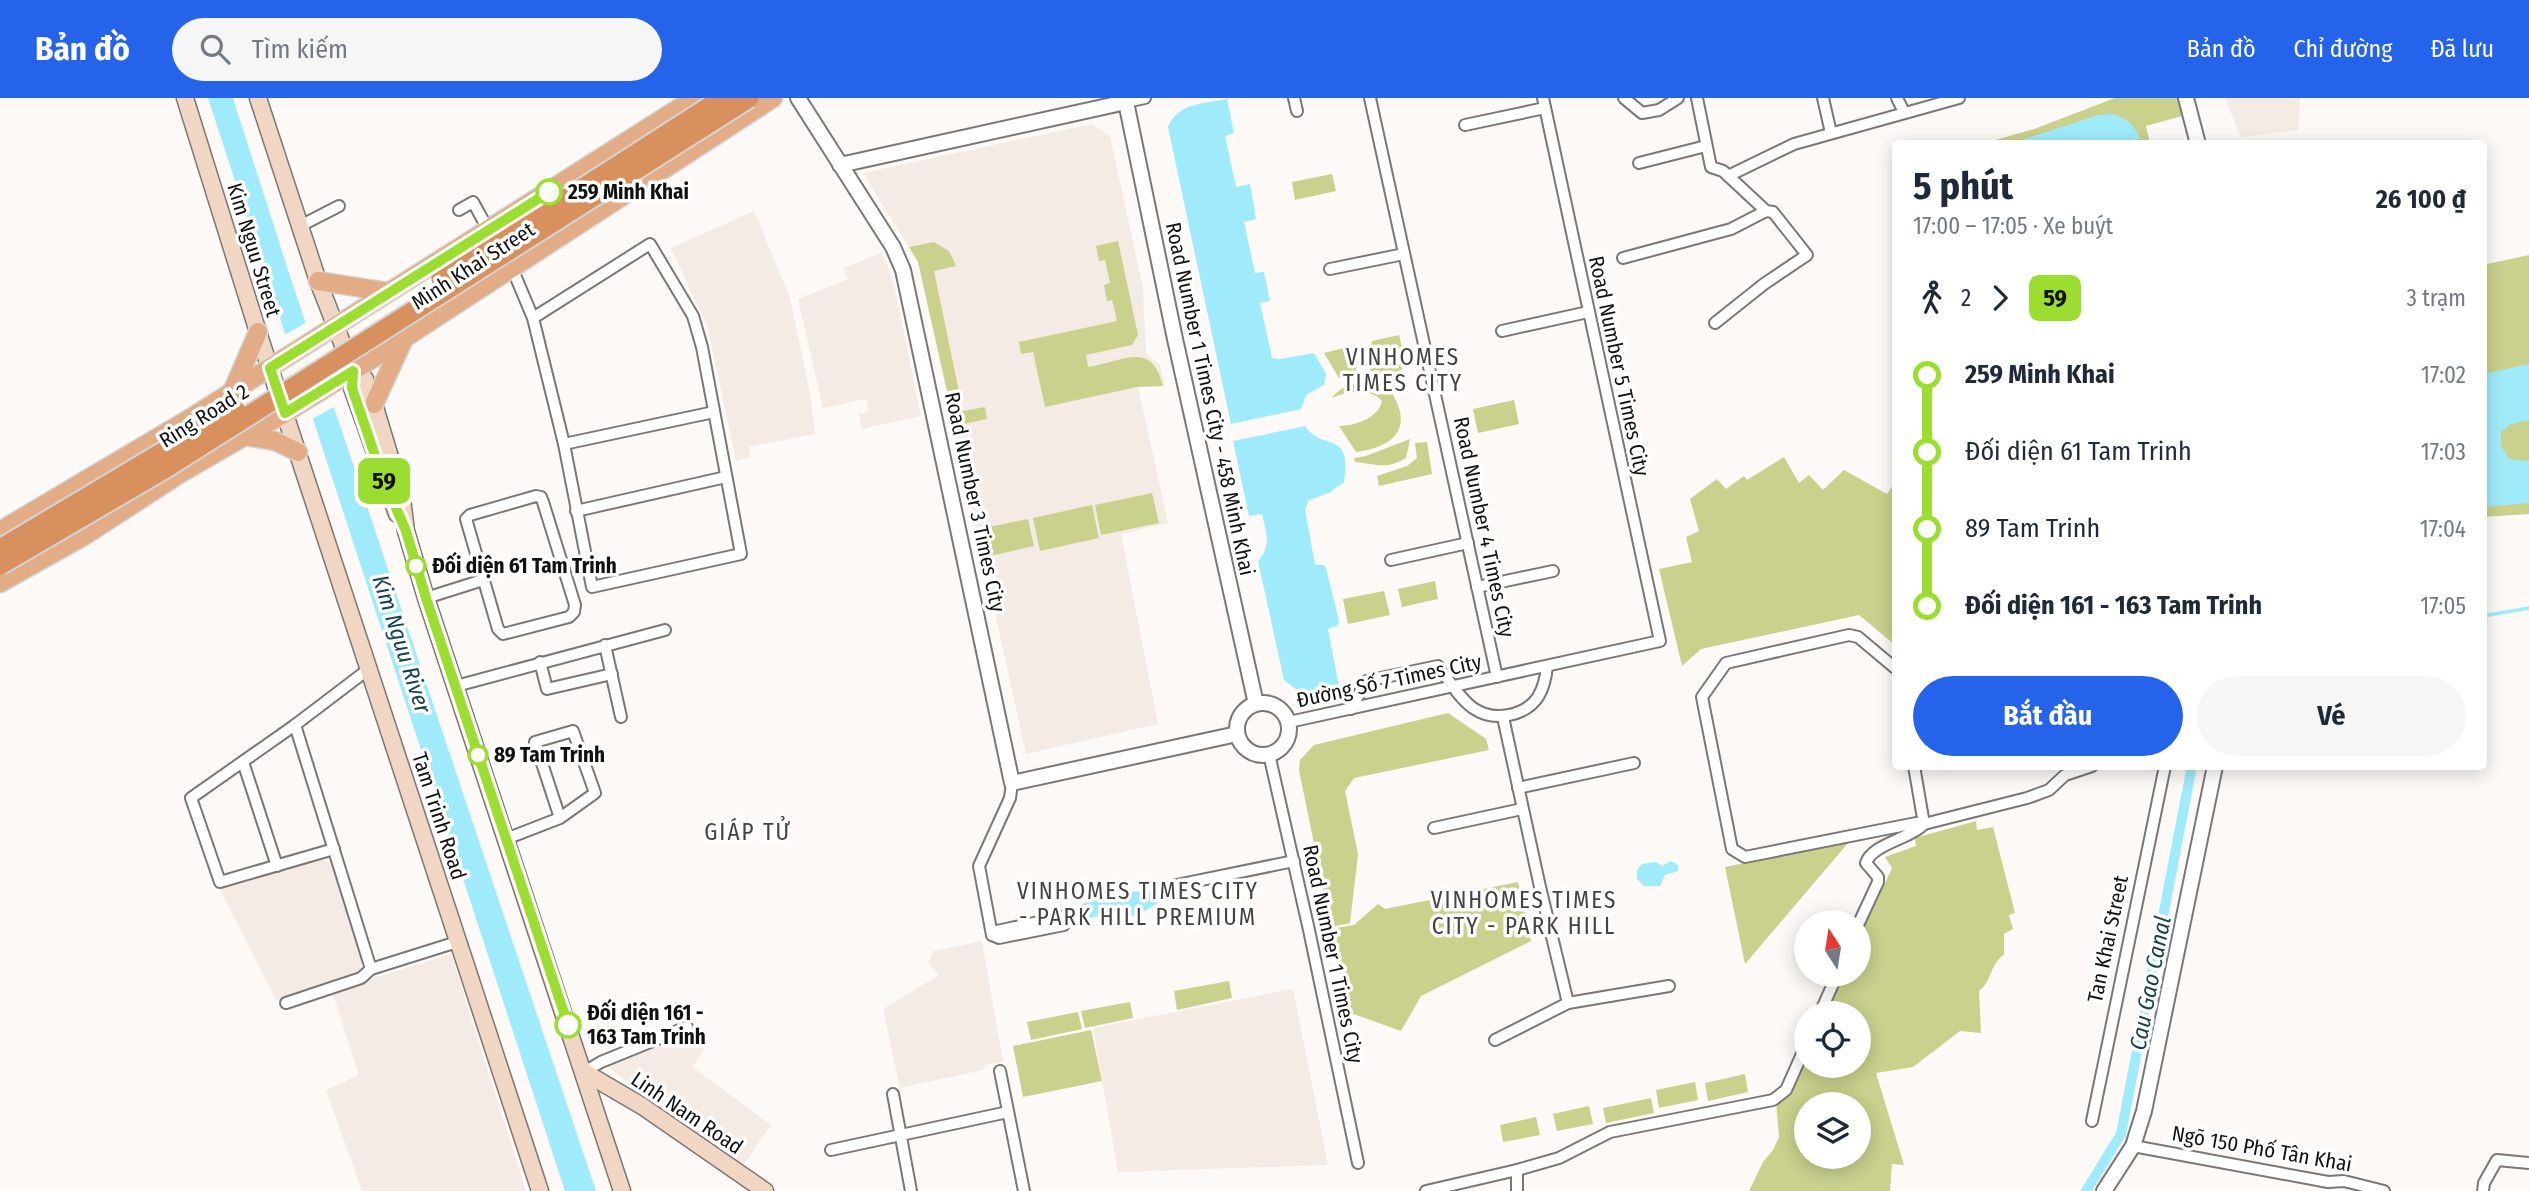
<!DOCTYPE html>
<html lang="vi">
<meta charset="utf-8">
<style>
body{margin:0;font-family:"Fira Sans Condensed",sans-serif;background:#f6f6f7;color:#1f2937;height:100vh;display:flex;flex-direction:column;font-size:26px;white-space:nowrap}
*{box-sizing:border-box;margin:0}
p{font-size:23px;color:#747a83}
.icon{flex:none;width:38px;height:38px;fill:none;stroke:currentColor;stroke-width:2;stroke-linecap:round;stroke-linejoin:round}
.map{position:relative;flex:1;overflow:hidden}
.panel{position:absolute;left:1892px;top:42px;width:595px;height:630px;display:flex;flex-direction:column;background:#fff;border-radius:7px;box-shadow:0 4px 18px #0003}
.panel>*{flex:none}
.badge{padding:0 14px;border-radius:10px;font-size:24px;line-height:46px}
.needle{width:46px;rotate:348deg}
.buttons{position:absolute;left:1794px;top:812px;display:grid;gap:14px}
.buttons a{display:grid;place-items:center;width:77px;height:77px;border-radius:50%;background:#fff;box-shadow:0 4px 18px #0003;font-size:35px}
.map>.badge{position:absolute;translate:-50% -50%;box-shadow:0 0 0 4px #fff}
.legs{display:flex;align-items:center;gap:10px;height:77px;padding:0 21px;font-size:23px}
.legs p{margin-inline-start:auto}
.overview{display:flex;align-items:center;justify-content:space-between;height:119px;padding:0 21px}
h1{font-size:38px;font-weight:700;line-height:52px}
.cta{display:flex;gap:14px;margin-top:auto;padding:14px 21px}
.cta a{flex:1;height:80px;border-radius:42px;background:#2563eb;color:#fff;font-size:28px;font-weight:700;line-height:80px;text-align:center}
.cta a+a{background:#f6f6f7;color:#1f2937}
ul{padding:0 21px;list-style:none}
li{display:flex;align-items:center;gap:24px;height:77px;font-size:26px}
li i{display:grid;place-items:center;width:10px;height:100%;margin:0 9px;background:currentColor}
li i::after{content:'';width:18px;height:18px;margin:-9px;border:5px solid;border-radius:50%;background:#fff}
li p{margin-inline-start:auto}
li:first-child i{background:linear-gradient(#0000 50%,currentColor 0)}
li:last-child i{background:linear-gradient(currentColor 50%,#0000 0)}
header{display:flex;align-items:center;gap:42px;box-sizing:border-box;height:98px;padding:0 35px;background:#2563eb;color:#fff}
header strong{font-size:33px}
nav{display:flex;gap:38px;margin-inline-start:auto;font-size:24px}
.search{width:490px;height:63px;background:#f6f6f7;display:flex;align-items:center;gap:18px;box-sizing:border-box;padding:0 24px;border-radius:38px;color:#747a83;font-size:26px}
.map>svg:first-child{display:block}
.built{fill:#f5ebe5}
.green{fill:#c9d18d;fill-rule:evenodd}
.water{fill:#a0ebfb}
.pier{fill:#fcf9f7}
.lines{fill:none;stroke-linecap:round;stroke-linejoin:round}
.stream{stroke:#a0ebfb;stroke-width:3.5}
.canal{stroke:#a0ebfb;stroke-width:10}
.minor-casing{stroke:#7a7776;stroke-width:14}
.tertiary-casing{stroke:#7a7776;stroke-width:18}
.secondary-casing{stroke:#7a7776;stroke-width:19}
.primary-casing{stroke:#d4d4d4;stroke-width:21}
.minor{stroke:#fff;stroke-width:10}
.tertiary{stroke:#fff;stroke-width:14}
.secondary{stroke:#f0d6c3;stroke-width:16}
.primary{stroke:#e2ac86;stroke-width:18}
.trunk-bridge-casing{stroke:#d4d4d4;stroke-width:23;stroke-linecap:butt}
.trunk-bridge{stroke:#d8905e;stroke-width:19}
.line-1-casing{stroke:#fff;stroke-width:16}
.line-1{stroke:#9cdd31;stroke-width:10}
.stop-1-dot{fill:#fff;stroke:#9cdd31;stroke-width:3.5}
.labels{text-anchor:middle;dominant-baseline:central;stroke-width:7;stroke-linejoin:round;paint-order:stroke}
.stop-label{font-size:21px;font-weight:bold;fill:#121111;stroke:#fff;text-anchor:start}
.street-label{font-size:21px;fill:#121111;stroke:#fff}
.neighbourhood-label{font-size:23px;letter-spacing:2px;fill:#454241;stroke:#fff}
.water-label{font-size:23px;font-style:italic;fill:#15424b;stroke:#fff}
</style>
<header>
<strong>Bản đồ</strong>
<div class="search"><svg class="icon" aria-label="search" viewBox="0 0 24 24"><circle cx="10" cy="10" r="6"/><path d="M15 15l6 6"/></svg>Tìm kiếm</div>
<nav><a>Bản đồ</a><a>Chỉ đường</a><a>Đã lưu</a></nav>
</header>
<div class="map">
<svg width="2529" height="1093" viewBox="0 0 2529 1093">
<rect width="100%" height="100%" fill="#fcf9f7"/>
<g class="built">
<path d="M 2225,0 L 2300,0 L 2298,32 L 2241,39 Z"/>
<path d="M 1092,26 L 1110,38 L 1143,190 L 1146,255 L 1160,267 L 1165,288 L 1138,289 L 1168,425 L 1121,436 L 1158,626 L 1026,656 L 918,164 L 863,75 Z"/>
<path d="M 754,113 L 790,200 L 810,295 L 815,336 L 749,349 L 750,360 L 736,363 L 708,230 L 671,150 Z"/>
<path d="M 881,155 L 886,163 L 895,191 L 921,318 L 862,331 L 859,316 L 869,314 L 866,301 L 823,310 L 798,201 L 848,181 L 843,170 Z"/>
<path d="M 317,762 L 331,764 L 365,859 L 360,872 L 276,902 L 219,790 Z"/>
<path d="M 982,843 L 1003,964 L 985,967 L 983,972 L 900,990 L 883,911 L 939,877 L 929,866 L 933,853 Z"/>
<path d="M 451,856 L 526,1093 L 362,1093 L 326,992 L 359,977 L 332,893 Z"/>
<path d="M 1293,891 L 1328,1067 L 1118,1074 L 1093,930 Z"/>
<path d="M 690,932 L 707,947 L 692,969 L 771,1027 L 741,1070 L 607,968 Z"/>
</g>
<g class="green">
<path d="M 2115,0 L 2181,0 L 2186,17 L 2146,28 L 2150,45 L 1981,46 L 2034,31 Z"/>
<path d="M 1332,76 L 1336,93 L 1295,102 L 1292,84 Z"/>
<path d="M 1118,143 L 1138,237 L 1132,247 L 1086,257 L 1088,269 C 1123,264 1151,241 1163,288 L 1137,289 L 1045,309 L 1033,254 L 1021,256 L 1019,244 L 1117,223 L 1112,202 L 1107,203 L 1104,187 L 1110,185 L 1105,162 L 1099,163 L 1096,148 Z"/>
<path d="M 934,144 L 949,153 L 956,168 L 934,173 L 963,313 L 985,309 L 987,321 L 955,328 L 918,164 L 909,149 Z"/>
<path d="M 2529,157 L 2529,416 L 2483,419 L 2483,167 Z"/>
<path d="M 1399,237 L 1406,266 C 1400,277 1376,289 1370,271 C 1367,264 1371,251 1372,243 Z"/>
<path d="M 1356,247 L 1359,250 C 1357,267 1359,280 1339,280 L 1324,255 Z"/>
<path d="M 1363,284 L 1390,292 C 1415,330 1394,349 1356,354 L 1339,328 C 1354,328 1379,320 1382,303 C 1371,290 1346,293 1332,300 C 1340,289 1349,286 1363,284 Z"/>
<path d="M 1514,302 L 1519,326 L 1478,335 L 1473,311 Z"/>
<path d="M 1410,341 L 1406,360 C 1386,372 1377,366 1355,364 L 1354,360 L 1366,358 Z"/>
<path d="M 1427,344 L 1432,376 L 1379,388 L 1377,378 L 1407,368 L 1417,360 L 1415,345 Z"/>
<path d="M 1784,359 L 1799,385 L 1809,377 L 1823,392 L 1844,372 L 1887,396 L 1895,384 L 1895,547 L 1859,517 L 1701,551 L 1682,568 L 1659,471 L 1692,464 L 1686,439 L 1699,433 L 1690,401 L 1717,381 L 1726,391 L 1744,378 L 1747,382 Z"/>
<path d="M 1152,395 L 1159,425 L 1101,437 L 1095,407 Z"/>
<path d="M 1092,407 L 1099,440 L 1040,453 L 1033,420 Z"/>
<path d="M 1028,421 L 1034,448 L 990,458 L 984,430 Z"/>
<path d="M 1435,483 L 1438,501 L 1402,509 L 1398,491 Z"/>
<path d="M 1384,493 L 1390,517 L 1348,526 L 1343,501 Z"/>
<path d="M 1448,615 L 1486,641 L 1489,652 L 1354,680 L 1345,693 L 1358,756 L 1350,825 L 1331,829 L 1299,672 L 1300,662 L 1314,647 Z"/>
<path d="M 1976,723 L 1977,732 L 1993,729 L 2015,815 L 2009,817 L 2013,831 L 2004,836 L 2004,857 C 1990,865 1992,884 1979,893 L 1981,935 L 1960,933 L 1913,969 L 1876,975 L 1904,1067 L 1892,1066 L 1890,1093 L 1749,1093 L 1763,1064 L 1773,1052 L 1779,1039 L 1776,1002 L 1806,953 L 1806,968 L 1858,968 L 1858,915 L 1824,915 L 1842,877 L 1858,877 L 1859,841 L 1892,770 L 1885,759 L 1916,748 L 1915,740 ZM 1806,1006 L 1858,1006 L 1858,1059 L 1806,1059 Z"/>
<path d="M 1849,744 L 1745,866 L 1725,769 Z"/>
<path d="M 1518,784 L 1531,843 L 1421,898 L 1401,933 L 1348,914 L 1331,831 L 1354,827 L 1378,806 L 1385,811 Z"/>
<path d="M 1229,883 L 1232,900 L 1177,912 L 1174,893 Z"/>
<path d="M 1130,904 L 1133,920 L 1085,930 L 1081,913 Z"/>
<path d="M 1078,914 L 1082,931 L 1031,942 L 1027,924 Z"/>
<path d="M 1091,932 L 1102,983 L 1023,999 L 1013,948 Z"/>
<path d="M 1745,976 L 1748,994 L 1708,1003 L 1705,985 Z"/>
<path d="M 1695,984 L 1698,1002 L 1659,1010 L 1656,992 Z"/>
<path d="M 1651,1000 L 1654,1015 L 1606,1025 L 1603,1010 Z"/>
<path d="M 1589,1008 L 1593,1026 L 1557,1033 L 1553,1016 Z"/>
<path d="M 1536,1019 L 1540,1037 L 1503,1044 L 1500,1027 Z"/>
</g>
<g class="water">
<path d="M 208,0 L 233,0 L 288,172 L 596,1093 L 565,1093 Z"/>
<path d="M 1227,1 L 1234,35 L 1225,38 L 1236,89 L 1250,86 L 1256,121 L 1244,124 L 1255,175 L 1264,174 L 1270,203 L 1260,205 L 1272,260 L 1280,261 L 1314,255 L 1326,276 L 1324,287 L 1306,297 L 1301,311 L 1231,326 L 1168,29 C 1179,4 1203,6 1227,1 Z"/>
<path d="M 2111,16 C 2127,19 2137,29 2141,45 L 2013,45 L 2098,17 Z"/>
<path d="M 2529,266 L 2529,322 L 2511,326 L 2501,334 L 2501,348 L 2509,361 L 2529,363 L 2529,405 L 2483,409 L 2483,276 Z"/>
<path d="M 1305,328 C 1321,354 1353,330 1344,384 L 1329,395 L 1309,402 L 1305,411 L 1315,467 L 1324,467 L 1326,470 L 1339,523 L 1337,528 L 1328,531 L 1340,594 L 1314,600 L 1303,597 L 1284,582 L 1258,463 C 1272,447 1266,435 1262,416 L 1249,418 L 1233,343 Z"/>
<path d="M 1671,763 L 1678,767 L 1678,773 L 1665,777 L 1660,788 L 1644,788 L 1637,781 L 1637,772 L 1642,766 L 1656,764 L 1662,768 Z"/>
<path d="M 1184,787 L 1193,789 L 1195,799 L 1185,804 L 1172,802 L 1158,805 L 1138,817 L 1126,819 L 1106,816 L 1082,822 L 1077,815 L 1082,806 L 1122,794 L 1171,792 Z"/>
</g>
<path class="pier" d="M 309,223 L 337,307 L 309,323 L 281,239 Z"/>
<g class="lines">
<path class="stream" d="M 2483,518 L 2529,510"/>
<path class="canal" d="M 2086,1093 L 2121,1036 L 2192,668"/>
<g class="minor-casing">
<g id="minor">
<path d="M 1294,0 L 1297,13"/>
<path d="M 1370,0 L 1497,579"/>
<path d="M 1624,0 L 1642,15 L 1659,12 L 1678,0"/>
<path d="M 1697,0 L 1711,69 L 1723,73 L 1766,113 L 1773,114 L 1807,157 L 1764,186 L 1715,225"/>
<path d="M 1823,0 L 1831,35"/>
<path d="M 1897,0 L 1904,14"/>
<path d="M 1126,4 L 1145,0"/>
<path d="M 1465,27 L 1545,10"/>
<path d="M 1639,65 L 1706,48"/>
<path d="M 1728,78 L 1794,46 L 1959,0"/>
<path d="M 459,112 L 473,104 L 489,133"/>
<path d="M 300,128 L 339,108"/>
<path d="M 1623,160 L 1731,131 L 1766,113"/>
<path d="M 512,170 L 533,220 L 564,346 L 592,489 L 741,456 L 702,249 L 693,218 L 650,146 L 533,220"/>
<path d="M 1330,171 L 1404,156"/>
<path d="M 1502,233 L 1588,214"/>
<path d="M 564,346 L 714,314"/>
<path d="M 536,398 L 541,399 L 543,404 L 575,507 L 574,514 L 569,519 L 503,536 L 498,531 L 466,421 L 470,417 Z"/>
<path d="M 576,413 L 726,379"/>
<path d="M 1391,462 L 1468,445"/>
<path d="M 1477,489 L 1553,473"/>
<path d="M 426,500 L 483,482"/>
<path d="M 605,547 L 621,619"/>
<path d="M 540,564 L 547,591 L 612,576"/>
<path d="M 370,570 L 295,627 L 371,871 L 457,844"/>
<path d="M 1895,570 L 1858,539 L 1849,537 L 1726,565 L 1702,599 L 1732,751 L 1745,759 L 1916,725 L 1924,726 L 2027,700 L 2049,692 L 2065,677 L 2092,668"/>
<path d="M 456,588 L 665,532"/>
<path d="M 1351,611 L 1366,583 L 1438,568 C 1449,582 1459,600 1473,610 C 1493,624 1524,619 1538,599 C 1544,589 1546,579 1547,568"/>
<path d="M 1503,619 L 1540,789 L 1568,905"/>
<path d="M 1289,624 L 1660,543 L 1543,0"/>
<path d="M 295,627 L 191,700 L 220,784 L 334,751"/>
<path d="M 1269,656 L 1309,832 L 1358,1065"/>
<path d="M 243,664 L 277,768"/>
<path d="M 1914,668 L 1924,726"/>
<path d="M 1518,690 L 1634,665"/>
<path d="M 1434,730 L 1522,711"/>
<path d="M 506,741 L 560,720 L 595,695 L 573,633 L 535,644 L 560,720"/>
<path d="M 1162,790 L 1294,763"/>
<path d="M 1062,819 L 1064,827 L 999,840 L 992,837 L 997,833 Z"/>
<path d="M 1858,827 L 1878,784 L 1878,779 L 1866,765 C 1872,746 1910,741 1924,726"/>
<path d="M 992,837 L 979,768 L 1010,700 L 1012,685"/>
<path d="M 286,905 L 361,880 L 371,871"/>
<path d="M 1820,915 L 1837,877"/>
<path d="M 1495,942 L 1568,905 L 1669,888"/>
<path d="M 1000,973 L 1024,1093"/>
<path d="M 584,974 L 601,964 L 687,929"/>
<path d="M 893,996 L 911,1093"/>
<path d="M 2092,1023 L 2165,668"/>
<path d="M 2133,1048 L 2328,1084 L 2344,1083 L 2384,1093"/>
<path d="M 831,1052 L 1008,1014"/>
<path d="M 1517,1072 L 1517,1093"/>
<path d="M 1426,1093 L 1517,1072 L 1559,1060 L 1610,1034 L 1773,1002 L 1786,992 L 1806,947"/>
<path d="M 2483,1093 L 2484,1085 L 2497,1062 L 2529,1065"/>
</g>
</g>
<g class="tertiary-casing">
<g id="tertiary">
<path d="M 798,0 L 893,149 L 903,172 L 1012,685 L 1237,636"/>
<path d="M 1123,0 L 1126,4 L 1175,241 L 1256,606"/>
<path d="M 2186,0 L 2198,46"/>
<path d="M 840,67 L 1126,4"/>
<circle cx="1263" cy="631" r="26"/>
<path d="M 2104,1093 L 2133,1048 L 2144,1013 L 2215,668"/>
</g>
</g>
<g class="secondary-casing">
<g id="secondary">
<path d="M 185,0 L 258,234 L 540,1093"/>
<path d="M 258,0 L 318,183 L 353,273 L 352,290 L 397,416"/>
<path d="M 353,273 L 365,281 L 374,306 L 394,372 L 402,401 L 406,433 L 426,500 L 622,1093"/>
<path d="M 584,974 L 642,1008 L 765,1093"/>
</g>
</g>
<g class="primary-casing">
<g id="primary">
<path d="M 318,183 L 388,194"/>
<path d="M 232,294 L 258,234"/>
<path d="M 374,306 L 403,243"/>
<path d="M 245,338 L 275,343 L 298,354"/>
<path d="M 0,433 L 189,321 L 695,0"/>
<path d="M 0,485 L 84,438 L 181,375 L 285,315 L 380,256 L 773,0"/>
</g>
</g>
<use href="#minor" class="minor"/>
<use href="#tertiary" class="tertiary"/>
<use href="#secondary" class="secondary"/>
<use href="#primary" class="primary"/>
<g class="trunk-bridge-casing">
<g id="trunk-bridge">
<path d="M 441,181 L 723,0"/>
<path d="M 0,451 L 235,311"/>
<path d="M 0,467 L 166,370 L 749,0"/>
</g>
</g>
<use href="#trunk-bridge" class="trunk-bridge"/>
</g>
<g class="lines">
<g class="line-1-casing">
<path id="line-1" d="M 549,94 L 270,270 L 285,315 L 353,273 L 352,290 L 381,375 L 406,433 L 426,500 L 568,927"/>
</g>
<use href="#line-1" class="line-1"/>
</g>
<g class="stop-1-dot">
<circle cx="549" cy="94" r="12"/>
<circle cx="416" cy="468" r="9"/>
<circle cx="478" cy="657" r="9"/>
<circle cx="568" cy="927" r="12"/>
</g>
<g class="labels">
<g class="stop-label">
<text x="568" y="94">259 Minh Khai</text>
<text x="432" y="468">Đối diện 61 Tam Trinh</text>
<text x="494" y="657">89 Tam Trinh</text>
<text x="587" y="915">Đối diện 161 -<tspan x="587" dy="24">163 Tam Trinh</tspan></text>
</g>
<g class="street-label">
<text transform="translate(254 152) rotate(73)">Kim Nguu Street</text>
<text transform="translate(473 168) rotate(-33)">Minh Khai Street</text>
<text transform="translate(1619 268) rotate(78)">Road Number 5 Times City</text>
<text transform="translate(1210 301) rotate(78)">Road Number 1 Times City - 458 Minh Khai</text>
<text transform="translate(204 318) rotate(-32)">Ring Road 2</text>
<text transform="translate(975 404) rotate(78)">Road Number 3 Times City</text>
<text transform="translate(1484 429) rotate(78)">Road Number 4 Times City</text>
<text transform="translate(1389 583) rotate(-12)">Đường Số 7 Times City</text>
<text transform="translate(439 718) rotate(72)">Tam Trinh Road</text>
<text transform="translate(2108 841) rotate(-78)">Tan Khai Street</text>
<text transform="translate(1333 856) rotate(78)">Road Number 1 Times City</text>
<text transform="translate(687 1015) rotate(34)">Linh Nam Road</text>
<text transform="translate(2262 1051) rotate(10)">Ngõ 150 Phố Tân Khai</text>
</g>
<g class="neighbourhood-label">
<text x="1403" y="259">VINHOMES<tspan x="1403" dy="26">TIMES CITY</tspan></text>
<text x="748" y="734">GIÁP TỬ</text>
<text x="1138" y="793">VINHOMES TIMES CITY<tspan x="1138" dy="26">- PARK HILL PREMIUM</tspan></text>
<text x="1524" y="802">VINHOMES TIMES<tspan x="1524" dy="26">CITY - PARK HILL</tspan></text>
</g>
<g class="water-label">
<text transform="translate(402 546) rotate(72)">Kim Nguu River</text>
<text transform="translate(2150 885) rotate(-79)">Cau Gao Canal</text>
</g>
</g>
</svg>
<div class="buttons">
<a><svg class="needle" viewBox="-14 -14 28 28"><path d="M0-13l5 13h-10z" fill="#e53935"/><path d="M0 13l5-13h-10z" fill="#747a83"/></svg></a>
<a><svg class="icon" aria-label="locate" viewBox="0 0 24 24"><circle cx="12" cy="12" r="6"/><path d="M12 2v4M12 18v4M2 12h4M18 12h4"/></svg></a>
<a><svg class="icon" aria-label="layers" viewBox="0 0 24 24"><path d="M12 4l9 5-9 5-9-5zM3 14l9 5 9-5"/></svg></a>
</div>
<b class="badge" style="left:384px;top:383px;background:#9cdd31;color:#111">59</b>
<section class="panel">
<div class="overview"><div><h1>5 phút</h1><p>17:00 – 17:05 · Xe buýt</p></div><b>26 100 ₫</b></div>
<div class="legs"><svg class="icon" aria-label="walk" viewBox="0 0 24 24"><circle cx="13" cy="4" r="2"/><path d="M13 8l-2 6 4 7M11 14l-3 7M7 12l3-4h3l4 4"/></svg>2<svg class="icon" aria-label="forward" viewBox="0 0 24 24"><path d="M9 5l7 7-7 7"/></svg><b class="badge" style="background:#9cdd31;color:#111">59</b><p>3 trạm</p></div>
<ul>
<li><i style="color:#9cdd31"></i><b>259 Minh Khai</b><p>17:02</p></li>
<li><i style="color:#9cdd31"></i><span>Đối diện 61 Tam Trinh</span><p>17:03</p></li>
<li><i style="color:#9cdd31"></i><span>89 Tam Trinh</span><p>17:04</p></li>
<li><i style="color:#9cdd31"></i><b>Đối diện 161 - 163 Tam Trinh</b><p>17:05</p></li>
</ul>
<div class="cta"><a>Bắt đầu</a><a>Vé</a></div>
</section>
</div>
